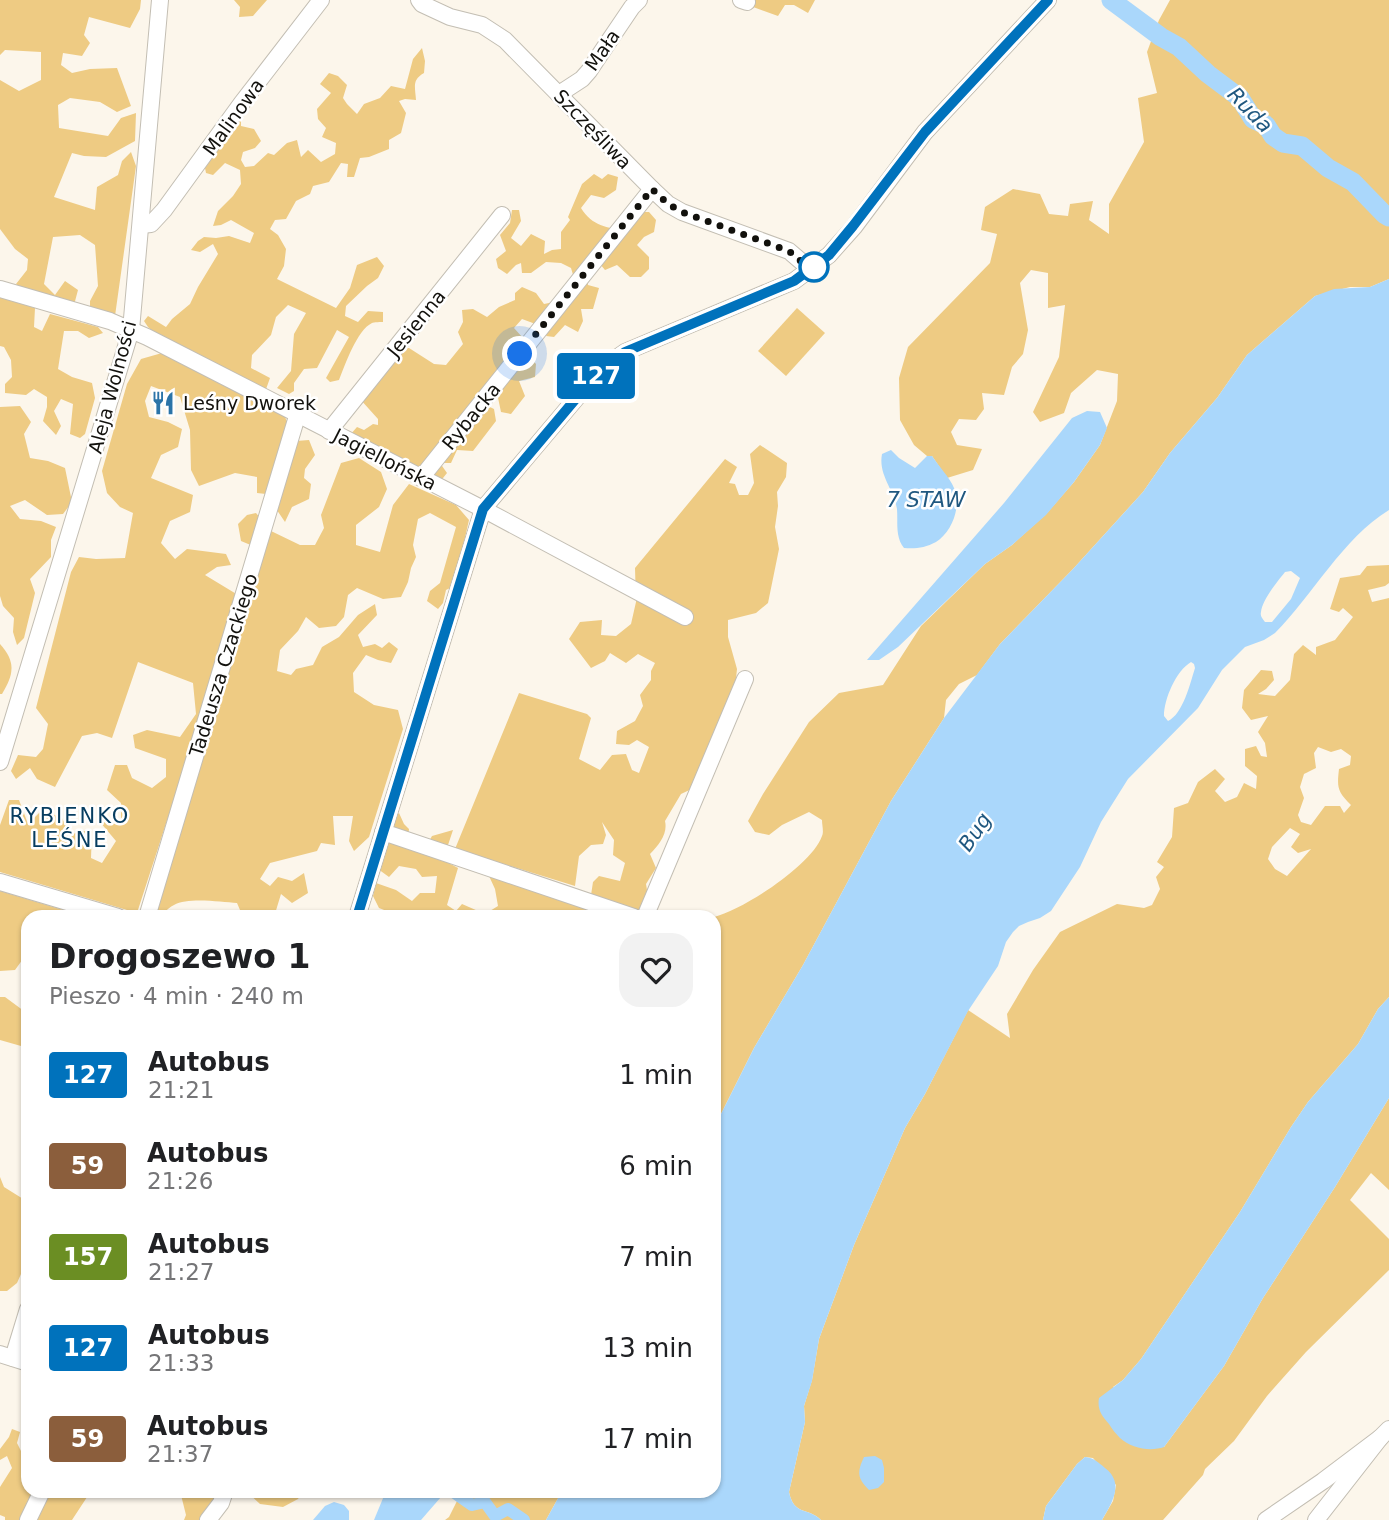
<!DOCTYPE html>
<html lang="pl">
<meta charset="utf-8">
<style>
body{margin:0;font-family:"DejaVu Sans",sans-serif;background:#f2f2f2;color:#202124;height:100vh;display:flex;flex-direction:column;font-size:26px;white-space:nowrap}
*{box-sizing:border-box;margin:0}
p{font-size:23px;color:#757577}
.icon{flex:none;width:38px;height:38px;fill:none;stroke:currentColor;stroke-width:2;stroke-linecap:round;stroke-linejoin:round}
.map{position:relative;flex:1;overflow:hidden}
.details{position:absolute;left:21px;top:910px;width:700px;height:588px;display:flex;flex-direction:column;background:#fff;border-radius:21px;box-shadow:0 2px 5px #0004}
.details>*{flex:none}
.badge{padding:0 14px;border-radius:5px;font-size:24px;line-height:46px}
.you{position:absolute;width:35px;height:35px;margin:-18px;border:5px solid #fff;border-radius:50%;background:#1a73e8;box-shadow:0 0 0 10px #1a73e833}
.map>.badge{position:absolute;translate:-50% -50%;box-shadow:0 0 0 4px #fff}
.round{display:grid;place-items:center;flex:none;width:74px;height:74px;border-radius:21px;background:#f2f2f2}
.overview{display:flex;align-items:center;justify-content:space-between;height:119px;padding:0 28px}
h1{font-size:33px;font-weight:700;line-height:52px}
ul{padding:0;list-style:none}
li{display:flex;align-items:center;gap:21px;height:91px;padding:0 28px}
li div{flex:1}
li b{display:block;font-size:26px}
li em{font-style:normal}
li .badge{min-width:77px;font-weight:700;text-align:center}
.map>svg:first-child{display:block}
.green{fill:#eecb83;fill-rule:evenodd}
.water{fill:#aad7fb;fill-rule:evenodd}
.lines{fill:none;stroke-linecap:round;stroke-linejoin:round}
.canal{stroke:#aad7fb;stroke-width:12}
.river{stroke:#aad7fb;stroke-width:19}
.minor-casing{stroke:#c3beb3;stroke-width:18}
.minor{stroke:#fff;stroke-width:16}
.line-casing{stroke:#fff;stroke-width:16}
.line{stroke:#0072bc;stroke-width:10}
.walk{stroke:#12110d;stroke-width:7;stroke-dasharray:0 12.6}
.stop-dot{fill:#fff;stroke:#0072bc;stroke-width:3.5}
.labels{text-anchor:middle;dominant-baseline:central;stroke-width:5;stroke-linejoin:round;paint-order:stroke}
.street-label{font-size:19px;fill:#12110d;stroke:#fff}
.poi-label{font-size:19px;fill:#12110d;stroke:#fff;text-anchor:start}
.water-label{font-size:21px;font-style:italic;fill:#205880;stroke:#fff}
.neighbourhood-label{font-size:21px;letter-spacing:2px;fill:#073d60;stroke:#fff}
</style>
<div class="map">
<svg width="1389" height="1520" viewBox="0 0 1389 1520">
<rect width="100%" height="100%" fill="#fcf6eb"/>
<g class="green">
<path d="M 0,0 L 141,0 L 140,9 L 130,28 L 89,17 L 84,35 L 90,43 L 82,56 L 63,53 L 61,65 L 72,73 L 90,69 L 117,68 L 131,106 L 117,112 L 100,102 L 70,98 L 58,105 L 59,128 L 108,136 L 121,118 L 136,113 L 135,141 L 106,157 L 84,156 L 72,153 L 54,197 L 95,210 L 97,187 L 118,175 L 122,161 L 131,152 L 136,166 L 115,316 L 90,311 L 90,301 L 98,286 L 95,245 L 80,235 L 53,237 L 44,284 L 55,295 L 65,281 L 78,290 L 74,305 L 21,290 L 16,284 L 27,270 L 28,259 L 15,249 L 0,229 L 0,80 L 19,91 L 41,80 L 41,52 L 5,50 L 0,55 Z"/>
<path d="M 234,0 L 267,0 L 253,16 L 239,17 L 240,7 Z"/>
<path d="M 734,0 L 815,0 L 808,13 L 794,5 L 785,5 L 778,16 Z"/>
<path d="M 1170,0 L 1389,0 L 1389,279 L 1370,287 L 1350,287 L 1315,296 L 1247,355 L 1217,398 L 1170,453 L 1143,492 L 1073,569 L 1000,644 L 977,675 L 959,684 L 946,700 L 944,718 L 891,801 L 803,965 L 754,1048 L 714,1128 L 714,917 C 743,910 812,865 822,836 C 824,832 822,825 822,820 L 809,812 L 782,825 L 769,835 L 755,832 L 748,821 L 763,794 L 809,722 L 839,693 L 883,685 L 921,626 L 985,564 L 1012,545 L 1046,514 L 1074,482 L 1100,445 L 1117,401 L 1118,374 L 1097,370 L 1071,393 L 1064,413 L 1040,422 L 1033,412 L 1059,357 L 1065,305 L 1048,308 L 1048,273 L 1031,270 L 1020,283 L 1028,330 L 1023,354 L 1012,367 L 1004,395 L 982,393 L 984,409 L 976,420 L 959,419 L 951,432 L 957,445 L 982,449 L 973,470 L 947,478 L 932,456 L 927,456 L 914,445 L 900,420 L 899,378 L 908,347 L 990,263 L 997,234 L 981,230 L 985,207 L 1013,189 L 1040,194 L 1049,214 L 1068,216 L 1070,204 L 1093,201 L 1089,220 L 1109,234 L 1109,204 L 1144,142 L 1138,98 L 1157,93 L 1147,52 L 1159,20 Z"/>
<path d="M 422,48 L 425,61 L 424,73 C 412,80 415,86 416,100 L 405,99 L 399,101 L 406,113 L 401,133 L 389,140 L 389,149 L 369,157 L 360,158 L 354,177 L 347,177 L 348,164 L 341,163 L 329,182 L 313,186 L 310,194 L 296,201 L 286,219 L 275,220 L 270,229 L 278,235 L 286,249 L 284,266 L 277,279 L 336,308 L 350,288 L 357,265 L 377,257 L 384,266 L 378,278 L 367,286 L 346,306 L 345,316 L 358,322 L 368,311 L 383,312 L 383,322 C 382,322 373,322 372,323 C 357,330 345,365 339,380 L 330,382 L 326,378 L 349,337 L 337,330 L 317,368 L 304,369 L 294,383 L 294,391 L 289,394 L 277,388 L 291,371 L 294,334 L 306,313 L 288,305 L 276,317 L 271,335 L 252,355 L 251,368 L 270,378 L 265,392 L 158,336 L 148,327 L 144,321 L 148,316 L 166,327 L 172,319 L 190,304 L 198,287 L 218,254 L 213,244 L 200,252 L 191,250 L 198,241 L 204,237 L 216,238 L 229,236 L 250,243 L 254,233 L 231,220 L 221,225 L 213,226 L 218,211 L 233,196 L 241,184 L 240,170 L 225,163 L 213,175 L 206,173 L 205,168 L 233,125 L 241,120 L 241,126 L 254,129 L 261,141 L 255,148 L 243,152 L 241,160 L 245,167 L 254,166 L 268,153 L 274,155 L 287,143 L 297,140 L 301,157 L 308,150 L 321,162 L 335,154 L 336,143 L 322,137 L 326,128 L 318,119 L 317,109 L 331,93 L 320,84 L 329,73 L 338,76 L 347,85 L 343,98 L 347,104 L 357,114 L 364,104 L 380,98 L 391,86 L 405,89 L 413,59 Z"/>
<path d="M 594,174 L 602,179 L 608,174 L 618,177 L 616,190 L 604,198 L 591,195 L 581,208 C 592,226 607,228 626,230 L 639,212 L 649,212 L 656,220 L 654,232 L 644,237 L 637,245 L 649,257 L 649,269 L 641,277 L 630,277 L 617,265 L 605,270 L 600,264 L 586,267 L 588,285 L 599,288 L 593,309 L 581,309 L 583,321 L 578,332 L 565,325 L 554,337 L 546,336 L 549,329 L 522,319 L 514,328 L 523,338 L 527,354 L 536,364 L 535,377 L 519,381 L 525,396 L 511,414 L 501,412 L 497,393 L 480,402 L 494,409 L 496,421 L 473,451 L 457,450 L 451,463 L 440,463 L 447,473 L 439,483 L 350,435 L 357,427 L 364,430 L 373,424 L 378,425 L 378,419 L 360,399 L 402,348 L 409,348 L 434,364 L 446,365 L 463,344 L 458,332 L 463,322 L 462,310 L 473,309 L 487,317 L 499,307 L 515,300 L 515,293 L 522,287 L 536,293 L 544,304 L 554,302 L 574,278 L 571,268 L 561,263 L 546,262 L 531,273 L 522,273 L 521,263 L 516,265 L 507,274 L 498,268 L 496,259 L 506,251 L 500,235 L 510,223 L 512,210 L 519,210 L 521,221 L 511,238 L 521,246 L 531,234 L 545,241 L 544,254 L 552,250 L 561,249 L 561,232 L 570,220 L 568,217 L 582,184 Z"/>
<path d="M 0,297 L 35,308 L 34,327 L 42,331 L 50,314 L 98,327 L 103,333 L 89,338 L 78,331 L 64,331 L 58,369 L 72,377 L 92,383 L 95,398 L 85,434 L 80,438 L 70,434 L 73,404 L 61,399 L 54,411 L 61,426 L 56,435 L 43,421 L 47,407 L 47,397 L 34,389 L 26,395 L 5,393 L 5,384 L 12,377 L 11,360 L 4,347 L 0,346 Z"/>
<path d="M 797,308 L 825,333 L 786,376 L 758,351 Z"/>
<path d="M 162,353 L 276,410 L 285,417 L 296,441 L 309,440 L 315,455 L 305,469 L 304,478 L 311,484 L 309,499 L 292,507 L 285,522 L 266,494 L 257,493 L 257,477 L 235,473 L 199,486 L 191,470 L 190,430 L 180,397 L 151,386 L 145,401 L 149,417 L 168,422 L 182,429 L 178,447 L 161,455 L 151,478 L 193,495 L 190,512 L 170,521 L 161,543 L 175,559 L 187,549 L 226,554 L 231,565 L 217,567 L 205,575 L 238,595 L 263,550 L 241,541 L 238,524 L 247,515 L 256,513 L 271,531 L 300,545 L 315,545 L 324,528 L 321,515 L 341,463 L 359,458 L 381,472 L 387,489 L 379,507 L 356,525 L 356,545 L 380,552 L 393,505 L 409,484 L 456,505 L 469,520 L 454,586 L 446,590 L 443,603 L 438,609 L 427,601 L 430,591 L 440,583 L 456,527 L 430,513 L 418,519 L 413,545 L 416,557 L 411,568 L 408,582 L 401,597 L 383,599 L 357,588 L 348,595 L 344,617 L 336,626 L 319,628 L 306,617 L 298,631 L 280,650 L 277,671 L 291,675 L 296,669 L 313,665 L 322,647 L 339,637 L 358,615 L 375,604 L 377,615 L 358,635 L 363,647 L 375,644 L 382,648 L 389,642 L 398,649 L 391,663 L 378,660 L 366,655 L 353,673 L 354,692 L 374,705 L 398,710 L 403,729 L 369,837 L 354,851 L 349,841 L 353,816 L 333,816 L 335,845 L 321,843 L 317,851 L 270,863 L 260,879 L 270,886 L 278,877 L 292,881 L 304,873 L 308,893 L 292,903 L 281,894 L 274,917 L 243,917 L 237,903 C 221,902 188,897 174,905 C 166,909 164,915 155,917 L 173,802 L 137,913 L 0,872 L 0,825 L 9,800 L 19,800 L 28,824 L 42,810 L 62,818 L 71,836 L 78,831 L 92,831 L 91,858 L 102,863 L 116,841 L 100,822 L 121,823 L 121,803 L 107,790 L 115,765 L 127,765 L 132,778 L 152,788 L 166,777 L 166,759 L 135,748 L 133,735 L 147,730 L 180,737 L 196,714 L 193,683 L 138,662 L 112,738 L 97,733 L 82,736 L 55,787 L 37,779 L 30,768 L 16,779 L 11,771 L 18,755 L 36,757 L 43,749 L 48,724 L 36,708 L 71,572 L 79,557 L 96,559 L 125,558 L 133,513 L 120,507 L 107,493 L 102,471 L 127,384 L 141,359 Z"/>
<path d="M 20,406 L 31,422 L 24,434 L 30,458 L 48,461 L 65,468 L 72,502 L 63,514 L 47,515 L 25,500 L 10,506 L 20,519 L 41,521 L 56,527 L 51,540 L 51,557 L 30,579 L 35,593 L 24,638 L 17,645 L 13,632 L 14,618 L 3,606 L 0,596 L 0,407 Z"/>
<path d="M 760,445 L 787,463 L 786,477 L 777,492 L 778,506 L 775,527 L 779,549 L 768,603 L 756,613 L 728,620 L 728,637 L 737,669 L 732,715 L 698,786 L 681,794 L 665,821 C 668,834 659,845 650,854 L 656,868 L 646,884 L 648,896 L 642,913 L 591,895 L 593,882 L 599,876 L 620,881 L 625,863 L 613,855 L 614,840 L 602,822 L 606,835 L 603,844 L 591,845 L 579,856 L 575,886 L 455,849 L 519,693 L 587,714 L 591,718 L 579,759 L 600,770 L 612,755 L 626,754 L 632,770 L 639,773 L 649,747 L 637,740 L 629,745 L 616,744 L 617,731 L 635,721 L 643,706 L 640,695 L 651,680 L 651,671 L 655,663 L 638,654 L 626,663 L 610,653 L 605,661 L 591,668 L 569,639 L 580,622 L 602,620 L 601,635 L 616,636 L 631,624 L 636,602 L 635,568 L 725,459 L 737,467 L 729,483 L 735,484 L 739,495 L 748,495 L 754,483 L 750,454 Z"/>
<path d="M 1389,565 L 1389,583 L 1385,586 L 1368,590 L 1372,602 L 1389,598 L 1389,997 L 1378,1009 L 1358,1044 L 1308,1102 L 1291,1127 L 1240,1212 L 1141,1359 L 1123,1380 L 1113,1387 L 1164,1447 L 1224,1366 L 1263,1298 L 1335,1187 L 1389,1098 L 1389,1190 L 1371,1173 L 1350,1200 L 1389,1239 L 1389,1270 L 1306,1352 L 1267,1396 L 1234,1441 L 1205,1469 L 1203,1475 L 1163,1520 L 1102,1520 L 1113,1501 L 1116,1485 L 1093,1458 L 1085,1457 L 1077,1464 L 1046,1506 L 1043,1520 L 821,1520 C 808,1507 794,1516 789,1492 L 805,1422 L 804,1406 L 812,1380 L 819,1339 L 854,1245 L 905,1128 L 925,1094 L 968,1010 L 1010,1038 L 1007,1014 L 1033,970 L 1060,932 L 1117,904 L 1144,908 L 1152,905 L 1160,889 L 1156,877 L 1164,867 L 1157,862 L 1172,837 L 1174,808 L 1188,803 L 1198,782 L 1215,769 L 1225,779 L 1215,791 L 1225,802 L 1237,797 L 1244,783 L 1256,789 L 1257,776 L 1245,766 L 1245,749 L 1256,746 L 1261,756 L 1267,757 L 1265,743 L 1258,732 L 1268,716 L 1251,720 L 1242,708 L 1244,690 L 1261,670 L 1272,671 L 1274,680 L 1266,689 L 1258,694 L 1275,696 L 1290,680 L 1294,654 L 1303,645 L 1316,655 L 1316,647 L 1335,640 L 1353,617 L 1343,608 L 1339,612 L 1330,609 L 1340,578 L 1360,575 L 1367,566 ZM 1318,747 L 1331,752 L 1341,749 L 1351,756 L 1350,765 L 1339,769 C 1337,787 1337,791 1351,805 L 1344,813 L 1340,806 L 1325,806 L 1311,825 L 1301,822 L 1298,815 L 1304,798 L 1300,787 L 1304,774 L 1316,768 L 1314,753 ZM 1290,828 L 1300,834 L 1291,847 L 1298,853 L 1311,849 L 1287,876 L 1275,869 L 1268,859 L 1272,847 Z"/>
<path d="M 0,644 C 16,662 14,674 2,694 L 0,694 Z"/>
<path d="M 399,813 L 404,824 L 409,829 L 407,848 L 423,852 L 432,836 L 453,830 L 443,860 L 458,868 L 447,905 L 456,911 L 462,904 L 485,914 L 498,906 L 495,889 L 489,876 L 518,883 L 589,908 L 593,917 L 402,917 L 379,908 L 373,896 L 376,883 L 396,890 L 412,901 L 420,893 L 435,893 L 437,876 L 422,877 L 416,869 L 399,866 L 389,877 L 378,869 L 393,818 Z"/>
<path d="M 0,891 L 87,917 L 28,917 L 28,952 L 15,970 L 0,971 Z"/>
<path d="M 0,997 L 5,997 L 28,1014 L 28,1048 L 0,1040 Z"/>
<path d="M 0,1177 L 4,1187 L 28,1202 L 28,1273 L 21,1274 L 17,1283 L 7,1291 L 0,1291 Z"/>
<path d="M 12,1429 L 20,1432 L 17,1443 L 28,1465 L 28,1491 L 91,1491 L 72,1520 L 5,1520 L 5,1517 L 0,1515 L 0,1487 L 12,1468 L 7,1456 L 0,1460 L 0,1449 L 9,1437 Z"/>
<path d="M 180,1491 L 230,1491 L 230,1503 L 214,1520 L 184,1520 L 186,1515 Z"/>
<path d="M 246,1491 L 303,1491 L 298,1499 L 283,1507 L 260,1504 Z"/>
<path d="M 462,1491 L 562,1491 L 546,1520 L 445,1520 L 449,1517 Z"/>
</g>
<g class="water">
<path d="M 1389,279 L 1389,510 C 1342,539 1313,595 1275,633 L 1264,640 L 1245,647 L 1222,670 L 1198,708 L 1128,779 L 1101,822 L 1080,867 L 1051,911 L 1040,918 L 1028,922 L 1019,926 L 1013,932 L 1006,942 L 998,966 L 968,1011 L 925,1094 L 905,1128 L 854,1245 L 819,1339 L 812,1381 L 804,1406 L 805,1422 L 789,1492 C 794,1516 808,1507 821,1520 L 546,1520 L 562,1491 L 714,1491 L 714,1128 L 754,1048 L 803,965 L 891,801 L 944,718 L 1000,644 L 1073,569 L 1143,492 L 1170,453 L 1217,398 L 1247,355 L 1315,296 L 1334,289 L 1370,287 ZM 1291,571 L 1300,578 L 1291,599 L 1272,622 L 1265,622 C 1262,618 1260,616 1261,612 C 1262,600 1278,581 1285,572 ZM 1191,662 L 1194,664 L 1195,668 C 1190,684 1183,714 1168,721 L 1164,716 C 1164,699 1176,671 1191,662 Z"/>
<path d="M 1087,411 L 1100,412 L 1107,428 L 1100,445 L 1074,482 L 1046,515 L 1012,545 L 985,564 L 898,647 L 879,660 L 867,660 L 1004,503 L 1072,418 Z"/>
<path d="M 891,450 L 899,458 L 915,468 L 927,456 L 932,456 C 938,465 950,478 954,488 C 962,506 952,532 936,542 C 925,548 915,549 904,548 C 895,537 898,522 897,509 C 894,489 878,475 882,454 Z"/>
<path d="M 1389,997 L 1389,1098 L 1335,1187 L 1263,1298 L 1224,1366 L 1164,1447 C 1150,1452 1131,1448 1120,1438 C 1116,1434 1112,1429 1109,1424 C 1102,1416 1097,1410 1099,1398 L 1123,1380 L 1141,1359 L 1240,1212 L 1291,1127 L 1308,1102 L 1358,1044 L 1378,1009 Z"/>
<path d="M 875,1456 L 882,1460 L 884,1468 L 884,1482 L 878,1488 L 869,1490 C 857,1478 857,1472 864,1457 Z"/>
<path d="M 1085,1457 C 1094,1458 1098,1462 1105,1468 C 1125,1483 1112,1503 1102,1520 L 1043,1520 L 1046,1506 L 1077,1464 Z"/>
<path d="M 386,1491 L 444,1491 L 441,1497 L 421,1520 L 374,1520 Z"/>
<path d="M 334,1502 L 344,1505 L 349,1511 L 349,1520 L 313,1520 L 325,1506 Z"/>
</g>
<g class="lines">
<path class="canal" d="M 452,1491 L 472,1505 L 485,1502 L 495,1516 L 508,1509 L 524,1520"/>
<path class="river" d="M 1111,0 L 1161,37 L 1179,47 L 1208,74 L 1240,98 L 1253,119 L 1266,125 L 1273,136 L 1283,143 L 1302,146 L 1328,168 L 1353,182 L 1384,214 L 1389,217"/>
<g class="minor-casing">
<g id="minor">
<path d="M 419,0 L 422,4 L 450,17 L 482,25 L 505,40 L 652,189 L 668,204 L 682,212 L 789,251 L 810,269"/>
<path d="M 741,0 L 747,2"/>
<path d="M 559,94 L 582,79 L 589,71 L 609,41 L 632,7 L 639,0"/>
<path d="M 141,225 L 151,224 L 164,210 L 241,104 L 321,0"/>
<path d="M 0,289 L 110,321 L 147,337 L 483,509 L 685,617"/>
<path d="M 329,431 L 502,215"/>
<path d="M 421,478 L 652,189"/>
<path d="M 0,762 L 131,330 L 160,0"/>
<path d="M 383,832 L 634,917"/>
<path d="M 0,882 L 118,917"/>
<path d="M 147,917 L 298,413"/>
<path d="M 357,917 L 483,509 L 584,389 L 608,364 L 625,352 L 794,281 L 829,255 L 854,227 L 925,132 L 1048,0"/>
<path d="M 645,917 L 745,679"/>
<path d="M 0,1354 L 28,1363"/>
<path d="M 13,1358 L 28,1309"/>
<path d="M 28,1520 L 42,1491"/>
<path d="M 208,1520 L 221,1503 L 224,1494 L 223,1491"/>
<path d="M 1266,1520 L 1323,1481 L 1380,1438"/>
<path d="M 1316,1520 L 1380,1438 L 1389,1429"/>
</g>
</g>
<use href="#minor" class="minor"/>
</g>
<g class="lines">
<g class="line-casing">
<path id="line" d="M 357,917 L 483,509 L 584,389 L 608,364 L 625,352 L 794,281 L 829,255 L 853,226 L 925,132 L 1048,0"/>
</g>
<use href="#line" class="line"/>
<path class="walk" d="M 520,354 L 652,189 L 668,204 L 682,212 L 789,251 L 810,269 L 814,267"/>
</g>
<defs>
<g id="restaurant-bare" transform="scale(1.89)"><path d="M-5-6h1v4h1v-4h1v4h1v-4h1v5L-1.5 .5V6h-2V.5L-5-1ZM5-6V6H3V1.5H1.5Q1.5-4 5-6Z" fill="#2b74a8" stroke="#fff" stroke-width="2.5" paint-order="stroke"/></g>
</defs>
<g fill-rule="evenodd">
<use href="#restaurant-bare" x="163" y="403"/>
</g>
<circle class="stop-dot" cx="814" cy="267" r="14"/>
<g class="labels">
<g class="street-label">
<text transform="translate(602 50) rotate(-55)">Mała</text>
<text transform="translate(233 117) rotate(-54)">Malinowa</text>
<text transform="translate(593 129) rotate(46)">Szczęśliwa</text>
<text transform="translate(416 323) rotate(-51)">Jesienna</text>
<text transform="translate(112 387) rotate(-75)">Aleja Wolności</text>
<text transform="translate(471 416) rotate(-51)">Rybacka</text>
<text transform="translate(385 459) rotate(27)">Jagiellońska</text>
<text transform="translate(223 665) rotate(-73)">Tadeusza Czackiego</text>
</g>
<g class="poi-label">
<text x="183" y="403">Leśny Dworek</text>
</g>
<g class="water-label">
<text transform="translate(1250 110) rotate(46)">Ruda</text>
<text x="926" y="500">7 STAW</text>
<text transform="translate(975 832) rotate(-56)">Bug</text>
</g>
<g class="neighbourhood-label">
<text x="70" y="816">RYBIENKO<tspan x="70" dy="24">LEŚNE</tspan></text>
</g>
</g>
</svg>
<div class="you" style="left:520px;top:354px"></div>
<b class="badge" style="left:596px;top:376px;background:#0072bc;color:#fff">127</b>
<section class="details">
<div class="overview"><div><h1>Drogoszewo 1</h1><p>Pieszo · 4 min · 240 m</p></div><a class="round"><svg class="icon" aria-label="heart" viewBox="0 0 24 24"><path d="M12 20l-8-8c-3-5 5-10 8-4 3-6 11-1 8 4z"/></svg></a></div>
<ul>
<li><span class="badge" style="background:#0072bc;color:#fff">127</span><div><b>Autobus</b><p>21:21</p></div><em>1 min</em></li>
<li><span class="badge" style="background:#8b5e3c;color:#fff">59</span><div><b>Autobus</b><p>21:26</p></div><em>6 min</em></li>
<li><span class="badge" style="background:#6b8e23;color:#fff">157</span><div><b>Autobus</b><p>21:27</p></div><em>7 min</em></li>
<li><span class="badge" style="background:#0072bc;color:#fff">127</span><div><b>Autobus</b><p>21:33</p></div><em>13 min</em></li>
<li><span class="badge" style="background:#8b5e3c;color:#fff">59</span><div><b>Autobus</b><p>21:37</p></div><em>17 min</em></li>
</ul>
</section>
</div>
